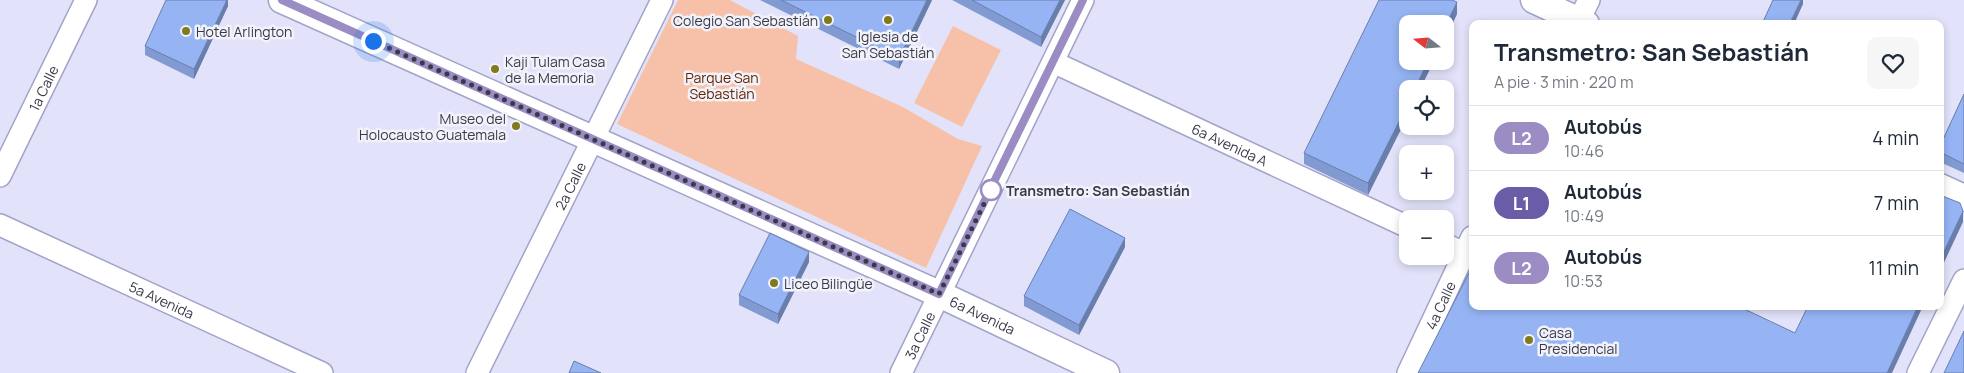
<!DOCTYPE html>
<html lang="es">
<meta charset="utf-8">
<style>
body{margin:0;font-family:Manrope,sans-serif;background:#f6f6f7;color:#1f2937;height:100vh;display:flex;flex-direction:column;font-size:19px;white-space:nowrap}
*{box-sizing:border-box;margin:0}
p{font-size:16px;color:#747a83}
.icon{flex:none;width:28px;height:28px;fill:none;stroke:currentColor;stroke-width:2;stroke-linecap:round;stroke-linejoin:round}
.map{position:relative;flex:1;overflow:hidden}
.side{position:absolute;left:1469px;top:20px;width:475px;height:290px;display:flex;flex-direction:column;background:#fff;border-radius:10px;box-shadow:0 2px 8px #0003}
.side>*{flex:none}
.badge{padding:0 10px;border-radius:16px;font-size:18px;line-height:32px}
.needle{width:32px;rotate:287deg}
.tools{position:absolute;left:1399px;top:15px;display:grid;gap:10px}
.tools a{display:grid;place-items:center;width:55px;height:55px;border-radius:10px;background:#fff;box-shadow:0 2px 8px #0003;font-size:25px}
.you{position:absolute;width:25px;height:25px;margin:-12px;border:4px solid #fff;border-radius:50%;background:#1a73e8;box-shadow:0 0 0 8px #1a73e833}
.map>.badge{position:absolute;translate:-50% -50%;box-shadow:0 0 0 2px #fff}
.round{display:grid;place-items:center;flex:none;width:52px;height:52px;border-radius:10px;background:#f6f6f7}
.summary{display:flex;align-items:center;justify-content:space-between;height:85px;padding:0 25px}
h1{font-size:24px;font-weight:700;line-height:38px}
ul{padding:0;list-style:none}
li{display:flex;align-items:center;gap:15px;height:65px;padding:0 25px;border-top:1px solid #e0e1e3}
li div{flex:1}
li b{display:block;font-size:19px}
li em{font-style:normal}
li .badge{min-width:55px;font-weight:700;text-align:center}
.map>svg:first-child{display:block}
.green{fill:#f7c1a9}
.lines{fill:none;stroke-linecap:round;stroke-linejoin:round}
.minor-casing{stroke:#a2a3c7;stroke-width:24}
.major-casing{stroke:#a2a3c7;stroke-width:29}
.minor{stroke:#fff;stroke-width:21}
.major{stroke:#fff;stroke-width:26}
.wall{fill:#819bd2}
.shaded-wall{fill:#697eab}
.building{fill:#96b4f4;stroke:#697eab}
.line-casing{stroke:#fff;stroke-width:11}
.line{stroke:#9b8cc3;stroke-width:8}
.walk{stroke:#393a49;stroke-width:5;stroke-dasharray:0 9}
.poi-dot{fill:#80791e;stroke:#f1f2fa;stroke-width:2}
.stop-dot{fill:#fff;stroke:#9b8cc3;stroke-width:2.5}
.labels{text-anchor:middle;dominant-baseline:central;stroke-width:5;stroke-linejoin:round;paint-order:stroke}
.poi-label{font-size:14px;fill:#393a49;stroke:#f1f2fa;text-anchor:start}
.park-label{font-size:14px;fill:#642400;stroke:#f1f2fa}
.street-label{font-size:14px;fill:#393a49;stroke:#f1f2fa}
.stop-label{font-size:14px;font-weight:bold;fill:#393a49;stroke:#f1f2fa;text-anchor:start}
</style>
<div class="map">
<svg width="1964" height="373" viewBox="0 0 1964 373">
<rect width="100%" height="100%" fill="#e2e3fa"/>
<g class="green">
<path d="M 678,0 L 730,0 L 798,36 L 796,59 L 903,107 L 958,139 L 982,146 L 926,268 L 617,124 Z"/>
<path d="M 953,26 L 1001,50 L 962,127 L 914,103 Z"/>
</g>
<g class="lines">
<g class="minor-casing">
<g id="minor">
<path d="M 1577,24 L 1589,0"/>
<path id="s1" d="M 1053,62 L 1408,227"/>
<path id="s2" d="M 0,176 L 86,0"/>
<path id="s3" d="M 0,225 L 322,373"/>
<path d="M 1445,244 L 1465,254"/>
<path id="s4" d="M 477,373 L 662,0"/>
<path id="s5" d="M 901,373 L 1083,0"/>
<path id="s6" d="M 1408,373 L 1472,237"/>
<path d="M 1918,373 L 1964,280"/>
</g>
</g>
<g class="major-casing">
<g id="major">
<path id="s7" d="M 282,0 L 939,294 L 1106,373"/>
<path d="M 1534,0 L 1586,24"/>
<path d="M 1940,187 L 1964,198"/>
</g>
</g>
<use href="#minor" class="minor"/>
<use href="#major" class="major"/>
</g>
<g class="wall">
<path d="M 228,0 L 228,6 L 194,79 L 145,55 L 145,46 Z"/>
<path d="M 760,0 L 932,0 L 899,69 Z"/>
<path d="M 952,0 L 1065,0 L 1041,47 Z"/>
<path d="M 1457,14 L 1420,89 L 1408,89 L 1408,115 L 1368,195 L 1304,164 L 1304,153 Z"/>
<path d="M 1964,94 L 1964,173 L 1940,162 L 1940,146 Z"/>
<path d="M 1125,247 L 1079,335 L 1024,306 L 1024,296 Z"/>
<path d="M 809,262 L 778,324 L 739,305 L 739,295 Z"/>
</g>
<g class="shaded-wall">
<path d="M 227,0 L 228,0 L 228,6 L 194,79 L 194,69 Z"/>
<path d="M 927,0 L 932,0 L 899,69 L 899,58 Z"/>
<path d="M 1060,0 L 1065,0 L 1041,47 L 1041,37 Z"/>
<path d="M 1801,0 L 1803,0 L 1803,4 L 1794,24 L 1791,21 Z"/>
<path d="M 1457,2 L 1457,14 L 1445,39 L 1445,27 Z"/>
<path d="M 1428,61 L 1434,61 L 1420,89 L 1415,89 Z"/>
<path d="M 1408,104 L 1408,115 L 1368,195 L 1368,183 Z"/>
<path d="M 1963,211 L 1963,222 L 1940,271 L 1940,260 Z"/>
<path d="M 1125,238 L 1125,247 L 1079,335 L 1079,325 Z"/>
<path d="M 809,252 L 809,262 L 778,324 L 778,314 Z"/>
<path d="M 1918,306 L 1923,306 L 1892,373 L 1887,373 Z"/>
</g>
<g class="building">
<path d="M 166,0 L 227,0 L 194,69 L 145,46 Z"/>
<path d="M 781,0 L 927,0 L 899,58 Z"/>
<path d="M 972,0 L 1060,0 L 1041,37 Z"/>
<path d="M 1379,0 L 1452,0 L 1457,2 L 1445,27 L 1445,24 L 1408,24 L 1408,61 L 1428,61 L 1415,89 L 1408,89 L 1408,104 L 1368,183 L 1304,153 Z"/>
<path d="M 1773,0 L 1801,0 L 1791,21 L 1797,24 L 1762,24 Z"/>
<path d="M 1964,94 L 1964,164 L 1940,152 L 1940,146 Z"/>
<path d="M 1940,195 L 1960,203 L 1963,211 L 1940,260 Z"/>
<path d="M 1070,209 L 1125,238 L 1079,325 L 1024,296 Z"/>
<path d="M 770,233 L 809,252 L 778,314 L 739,295 Z"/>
<path d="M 1472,270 L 1472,306 L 1738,306 L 1795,333 L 1808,306 L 1918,306 L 1887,373 L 1418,373 L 1470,271 Z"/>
<path d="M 1964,331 L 1964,373 L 1944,373 Z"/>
<path d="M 574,361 L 601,373 L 569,373 Z"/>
</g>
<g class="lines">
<g class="line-casing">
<path id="line" d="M 282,0 L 939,294 L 1083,0"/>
</g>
<use href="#line" class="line"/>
<path class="walk" d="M 373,41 L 939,294 L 991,190"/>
</g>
<g class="poi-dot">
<circle cx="828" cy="20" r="5"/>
<circle cx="888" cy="20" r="5"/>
<circle cx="186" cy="31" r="5"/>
<circle cx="495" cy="69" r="5"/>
<circle cx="516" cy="126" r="5"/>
<circle cx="774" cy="283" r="5"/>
<circle cx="1529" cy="340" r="5"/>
</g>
<circle class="stop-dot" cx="991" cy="190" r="10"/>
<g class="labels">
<g class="poi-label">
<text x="818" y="20" text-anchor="end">Colegio San Sebastián</text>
<text x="196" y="31">Hotel Arlington</text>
<text x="888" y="36" text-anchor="middle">Iglesia de<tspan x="888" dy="16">San Sebastián</tspan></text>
<text x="505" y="61">Kaji Tulam Casa<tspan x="505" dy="16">de la Memoria</tspan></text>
<text x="506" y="118" text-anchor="end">Museo del<tspan x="506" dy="16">Holocausto Guatemala</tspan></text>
<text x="784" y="283">Liceo Bilingüe</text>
<text x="1539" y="332">Casa<tspan x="1539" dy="16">Presidencial</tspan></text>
</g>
<g class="park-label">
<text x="722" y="77">Parque San<tspan x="722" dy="16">Sebastián</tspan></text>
</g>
<g class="street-label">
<text stroke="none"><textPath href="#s2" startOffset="98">1a Calle</textPath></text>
<text stroke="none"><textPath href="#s1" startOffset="195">6a Avenida A</textPath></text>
<text stroke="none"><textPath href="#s4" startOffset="209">2a Calle</textPath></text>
<text stroke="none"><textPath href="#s3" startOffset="178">5a Avenida</textPath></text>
<text stroke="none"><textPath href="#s6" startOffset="75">4a Calle</textPath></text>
<text stroke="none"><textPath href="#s7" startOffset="768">6a Avenida</textPath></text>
<text stroke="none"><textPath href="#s5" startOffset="42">3a Calle</textPath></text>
</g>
<g class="stop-label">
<text x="1006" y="190">Transmetro: San Sebastián</text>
</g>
</g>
</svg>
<div class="tools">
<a><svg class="needle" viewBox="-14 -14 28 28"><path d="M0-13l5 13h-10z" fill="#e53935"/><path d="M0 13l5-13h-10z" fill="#747a83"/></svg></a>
<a><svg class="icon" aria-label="locate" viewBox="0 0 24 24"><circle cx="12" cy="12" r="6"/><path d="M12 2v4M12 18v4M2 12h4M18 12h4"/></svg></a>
<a>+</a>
<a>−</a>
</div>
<div class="you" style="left:373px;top:41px"></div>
<section class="side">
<div class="summary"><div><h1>Transmetro: San Sebastián</h1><p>A pie · 3 min · 220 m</p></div><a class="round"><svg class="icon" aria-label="heart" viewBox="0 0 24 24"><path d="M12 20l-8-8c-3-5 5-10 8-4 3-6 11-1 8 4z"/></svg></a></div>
<ul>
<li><span class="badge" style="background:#9b8cc3;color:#fff">L2</span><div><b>Autobús</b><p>10:46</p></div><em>4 min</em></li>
<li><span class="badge" style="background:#6b5ca7;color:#fff">L1</span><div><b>Autobús</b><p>10:49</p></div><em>7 min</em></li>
<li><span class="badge" style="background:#9b8cc3;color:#fff">L2</span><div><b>Autobús</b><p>10:53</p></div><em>11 min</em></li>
</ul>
</section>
</div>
